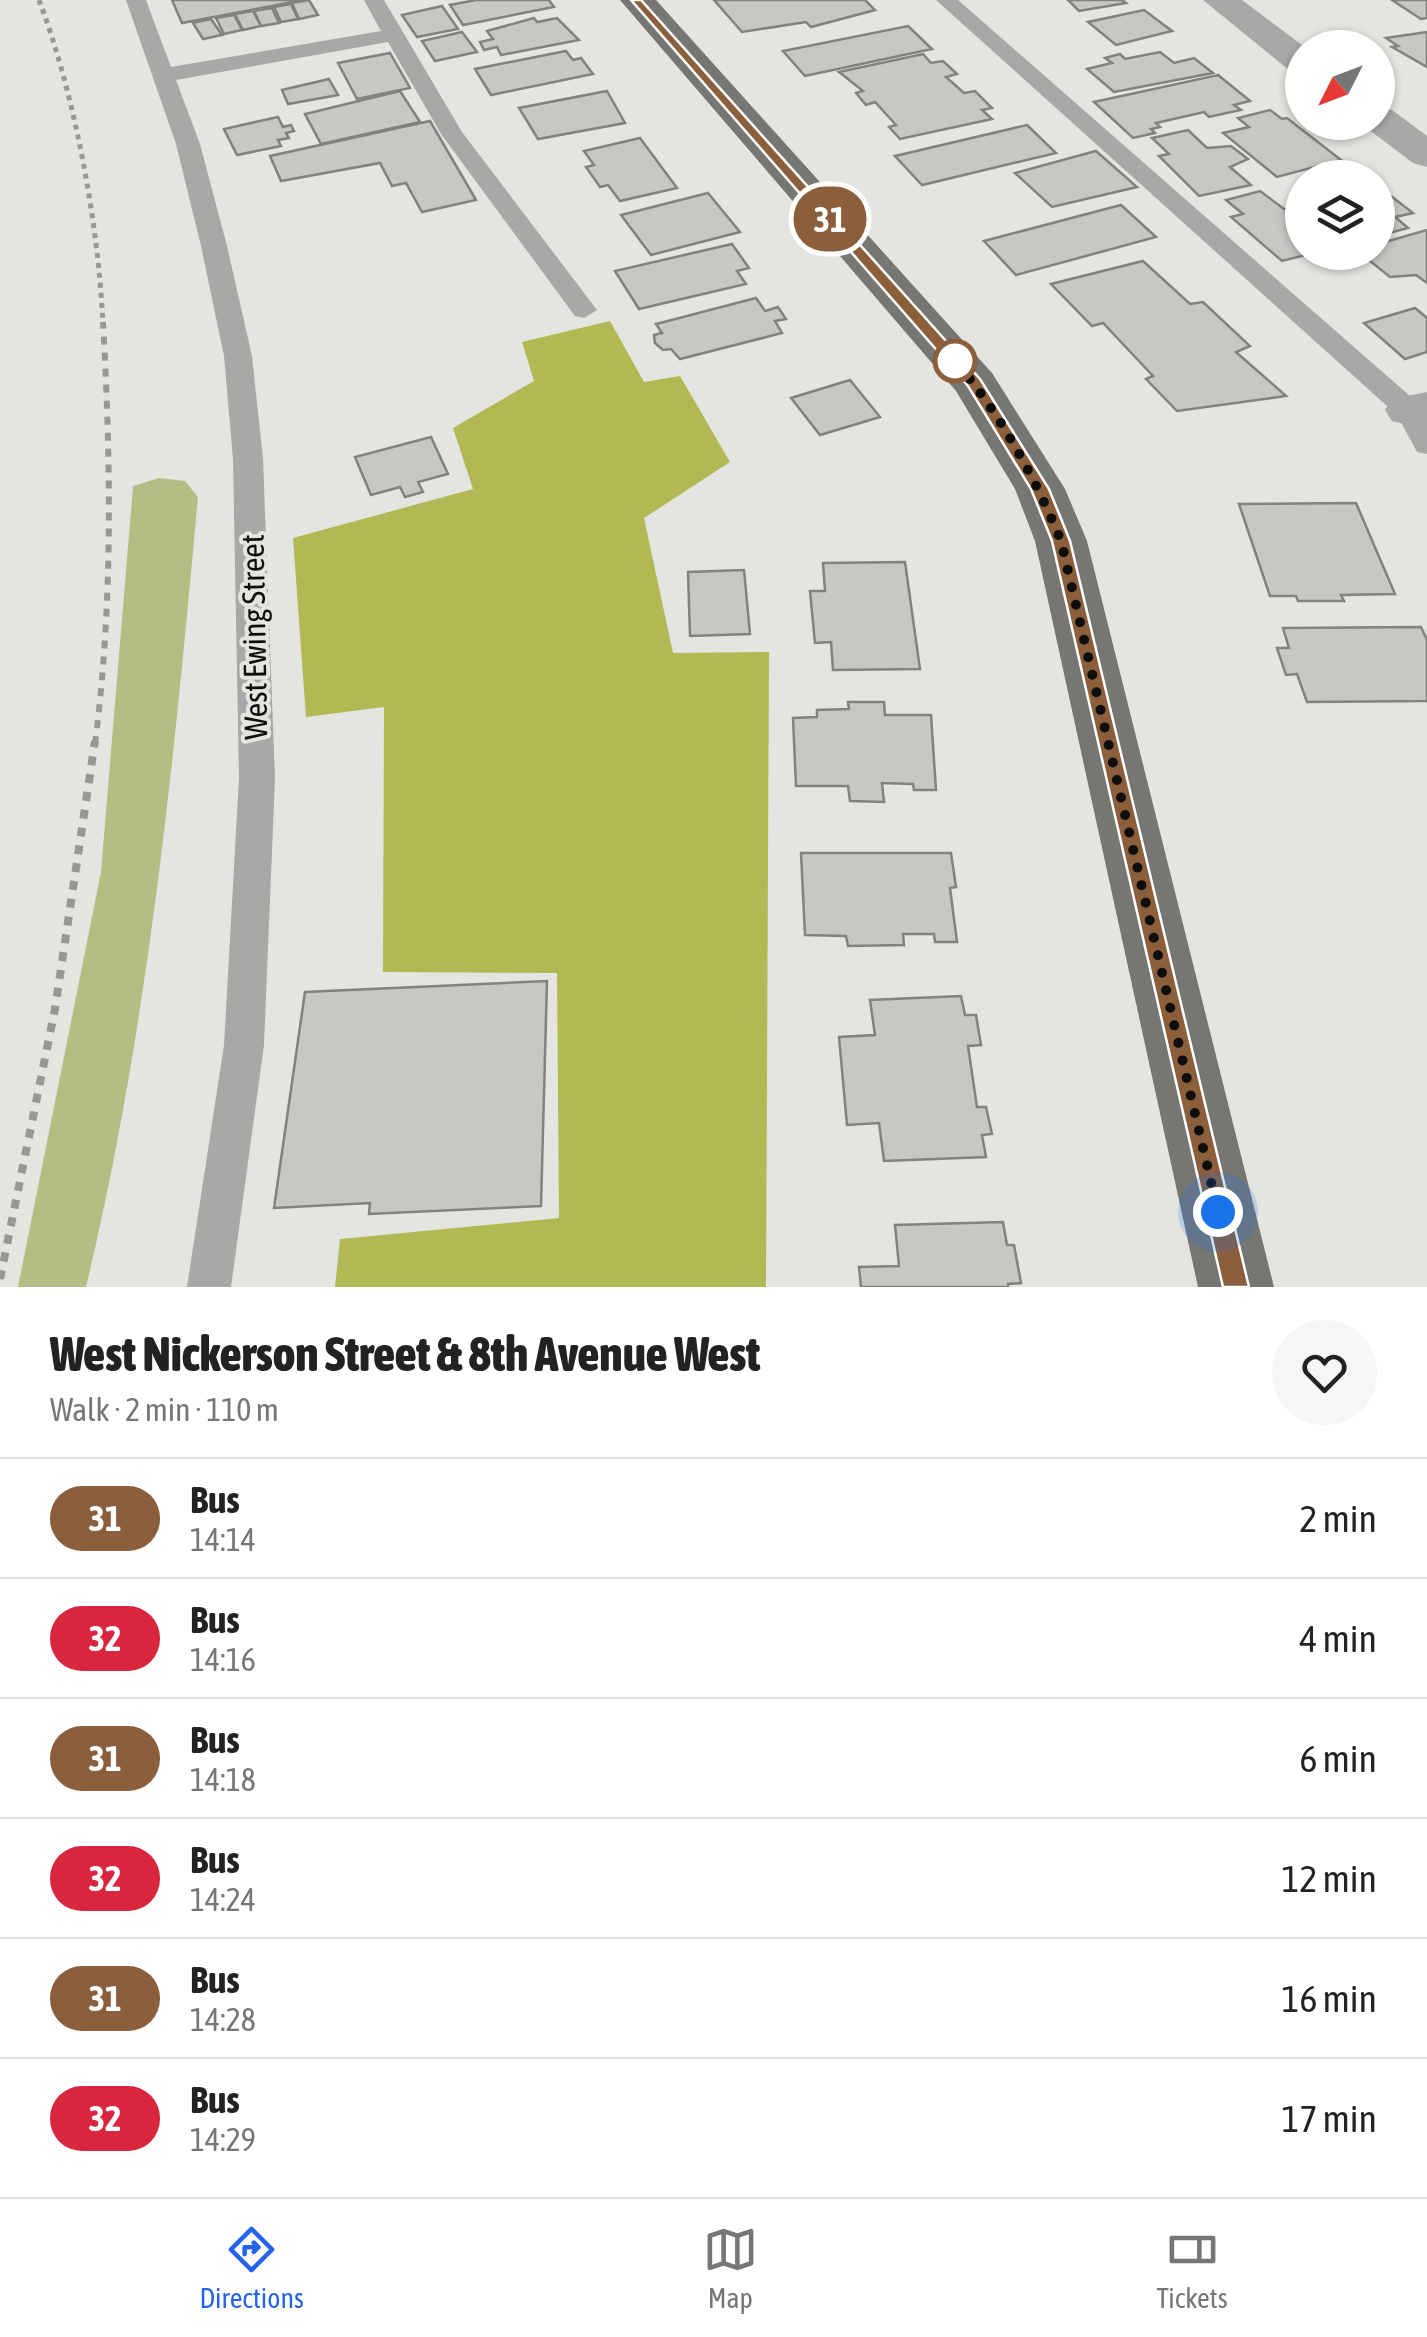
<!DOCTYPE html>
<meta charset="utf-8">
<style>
body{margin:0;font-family:"Asap Condensed",sans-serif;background:#f6f6f6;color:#222;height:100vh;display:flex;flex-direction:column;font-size:38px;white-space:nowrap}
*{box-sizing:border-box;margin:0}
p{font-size:32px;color:#767676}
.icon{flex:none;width:55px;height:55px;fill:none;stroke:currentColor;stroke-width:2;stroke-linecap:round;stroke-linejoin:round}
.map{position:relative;height:1287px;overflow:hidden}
.drawer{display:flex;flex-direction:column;background:#fff;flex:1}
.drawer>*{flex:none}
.badge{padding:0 20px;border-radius:32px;font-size:35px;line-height:65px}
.needle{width:65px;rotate:228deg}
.controls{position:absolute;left:1285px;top:30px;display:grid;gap:20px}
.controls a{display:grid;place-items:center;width:110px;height:110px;border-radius:50%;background:#fff;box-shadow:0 2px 8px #0004;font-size:50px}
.you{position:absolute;width:50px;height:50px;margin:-25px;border:8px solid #fff;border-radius:50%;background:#1a73e8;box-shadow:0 0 0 15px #1a73e833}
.map>.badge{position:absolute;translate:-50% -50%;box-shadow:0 0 0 5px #fff}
.round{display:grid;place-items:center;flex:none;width:105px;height:105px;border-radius:52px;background:#f6f6f6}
.headline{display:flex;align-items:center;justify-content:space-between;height:170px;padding:0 50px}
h1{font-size:48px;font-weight:800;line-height:75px}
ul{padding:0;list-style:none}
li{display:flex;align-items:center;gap:30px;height:120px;padding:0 50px;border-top:2px solid #e0e0e0}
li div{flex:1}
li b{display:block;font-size:38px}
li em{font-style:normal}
li .badge{min-width:110px;font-weight:700;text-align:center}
.dock{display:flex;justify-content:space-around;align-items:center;height:140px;border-top:2px solid #e0e0e0;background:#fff;font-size:28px;color:#767676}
.dock a{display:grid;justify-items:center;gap:5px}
.dock .active{color:#2563eb}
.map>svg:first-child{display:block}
.green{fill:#b6bd84}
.forest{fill:#b0b954}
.building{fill:#c7c8c4;stroke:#82837f;stroke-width:2.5}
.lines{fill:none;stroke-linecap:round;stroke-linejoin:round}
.path-far2{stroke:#979894;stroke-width:5;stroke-dasharray:5 5;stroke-linecap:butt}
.path-far1{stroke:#979894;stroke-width:6;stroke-dasharray:8 8;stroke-linecap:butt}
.path{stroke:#979894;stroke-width:8;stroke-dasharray:9 9;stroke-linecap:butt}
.service{fill:#a8a8a7;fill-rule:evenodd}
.minor{fill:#a8a8a7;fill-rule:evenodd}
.primary{fill:#767673;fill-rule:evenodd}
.line{fill:#8b5e3c;stroke:#fff;stroke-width:2.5}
.walk{stroke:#0e0f0d;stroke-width:10;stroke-dasharray:0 18}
.stop-dot{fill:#fff;stroke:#8b5e3c;stroke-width:5}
.labels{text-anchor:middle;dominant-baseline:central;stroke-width:8;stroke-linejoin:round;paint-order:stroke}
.street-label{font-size:32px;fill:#0e0f0d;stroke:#e4e5e0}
</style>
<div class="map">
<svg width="1427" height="1287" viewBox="0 0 1427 1287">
<rect width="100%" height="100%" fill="#e4e5e0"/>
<path class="green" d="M 159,478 L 185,481 L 198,497 C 174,762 148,1028 86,1287 L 18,1287 L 101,872 L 133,486 Z"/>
<path class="forest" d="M 610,321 L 644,382 L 680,376 L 730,462 L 644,518 L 673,653 L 769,652 L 766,1287 L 335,1287 L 340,1239 L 559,1218 L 557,973 L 383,972 L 384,707 L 306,717 L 293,538 L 473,489 L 453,428 L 534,381 L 522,342 Z"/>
<g class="building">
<path d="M 172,0 L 303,0 L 182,23 Z"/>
<path d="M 309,0 L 318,15 L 299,19 L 292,3 Z"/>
<path d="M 476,0 L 549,0 L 554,7 L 463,25 L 450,5 Z"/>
<path d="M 714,0 L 865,0 L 875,10 L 811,27 L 806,22 L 742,32 Z"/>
<path d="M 1068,0 L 1122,0 L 1126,3 L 1079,11 Z"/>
<path d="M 1392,0 L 1427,0 L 1427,18 L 1421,19 Z"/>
<path d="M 291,4 L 298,19 L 281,22 L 274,7 Z"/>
<path d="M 442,6 L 458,29 L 417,37 L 402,15 Z"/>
<path d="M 272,8 L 279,23 L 261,26 L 254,11 Z"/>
<path d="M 1144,10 L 1172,31 L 1116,45 L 1088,22 Z"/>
<path d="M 253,11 L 261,26 L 243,30 L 235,14 Z"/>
<path d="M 234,15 L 242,30 L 224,34 L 216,18 Z"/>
<path d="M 534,18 L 537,22 L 557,18 L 579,40 L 501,55 L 497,47 L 484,50 L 480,42 L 493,39 L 487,31 Z"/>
<path d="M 211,19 L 222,35 L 203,39 L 193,23 Z"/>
<path d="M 908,26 L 932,49 L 805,76 L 783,51 Z"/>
<path d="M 462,32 L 477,52 L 435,61 L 422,41 Z"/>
<path d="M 1427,32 L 1427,67 L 1392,47 L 1398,46 L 1386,38 Z"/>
<path d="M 566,51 L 573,60 L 581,58 L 593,74 L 491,95 L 475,69 Z"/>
<path d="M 1160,52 L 1174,63 L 1194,58 L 1213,73 L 1114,92 L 1087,69 L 1112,63 L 1105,58 L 1120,54 L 1125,59 Z"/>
<path d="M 390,53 L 410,88 L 357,99 L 338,63 Z"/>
<path d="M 923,54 L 931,63 L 943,61 L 957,74 L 946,77 L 964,93 L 975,91 L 992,108 L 982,110 L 992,119 L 900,139 L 889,127 L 896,125 L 875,102 L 866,105 L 856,93 L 863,91 L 839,72 Z"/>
<path d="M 1218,75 L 1250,101 L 1234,105 L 1241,110 L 1209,117 L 1204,112 L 1156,123 L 1160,127 L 1151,129 L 1155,133 L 1133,138 L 1094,102 Z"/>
<path d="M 329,79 L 338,95 L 288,104 L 282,90 Z"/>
<path d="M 400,91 L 420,122 L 321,144 L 305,114 Z"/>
<path d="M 607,91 L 625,123 L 538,139 L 519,108 Z"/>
<path d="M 1270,110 L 1282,119 L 1287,118 L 1341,160 L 1277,177 L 1223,133 L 1249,127 L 1238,118 Z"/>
<path d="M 278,117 L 283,127 L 291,125 L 294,131 L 286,133 L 289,138 L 278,140 L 281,146 L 237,155 L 224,129 Z"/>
<path d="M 430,121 L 476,200 L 422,212 L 406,183 L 392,186 L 380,163 L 281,181 L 270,156 Z"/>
<path d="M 1027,125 L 1056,153 L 922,185 L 895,156 Z"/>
<path d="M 1188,130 L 1207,148 L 1231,146 L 1248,159 L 1230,167 L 1251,185 L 1199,196 L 1159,156 L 1169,154 L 1152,138 Z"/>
<path d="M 640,138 L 677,188 L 620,201 L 608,185 L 600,187 L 586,167 L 594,165 L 584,151 Z"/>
<path d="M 1096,151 L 1137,187 L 1052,207 L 1015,173 Z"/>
<path d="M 1353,167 L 1367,178 L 1311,178 Z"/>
<path d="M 1378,186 L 1413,213 L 1395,217 L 1408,228 L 1378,236 Z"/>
<path d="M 1260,191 L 1284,209 L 1302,208 L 1302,252 L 1317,252 L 1282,261 L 1231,217 L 1243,214 L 1226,200 Z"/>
<path d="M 708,193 L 740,232 L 651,255 L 621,215 Z"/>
<path d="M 1121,205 L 1156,237 L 1016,275 L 984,241 Z"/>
<path d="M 1427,230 L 1427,283 L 1416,275 L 1390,277 L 1359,252 L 1378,252 L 1378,244 Z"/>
<path d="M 732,244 L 749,268 L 737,271 L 746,284 L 639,309 L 615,271 Z"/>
<path d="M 1143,261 L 1190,304 L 1203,302 L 1250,346 L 1236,352 L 1286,396 L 1177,411 L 1146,379 L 1153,376 L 1103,323 L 1092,326 L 1051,284 Z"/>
<path d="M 756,298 L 765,311 L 778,307 L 786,319 L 775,321 L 782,333 L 680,359 L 671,349 L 663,350 L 655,343 L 654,335 L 662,333 L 656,324 Z"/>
<path d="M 1415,308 L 1427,318 L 1427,352 L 1405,359 L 1364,323 Z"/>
<path d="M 850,380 L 880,417 L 820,435 L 791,398 Z"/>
<path d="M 431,437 L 448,474 L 418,482 L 423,492 L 405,497 L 400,487 L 371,495 L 355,457 Z"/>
<path d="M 1356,503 L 1395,594 L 1341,595 L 1344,601 L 1298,601 L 1296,596 L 1270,596 L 1239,504 Z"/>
<path d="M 905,562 L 920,669 L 833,670 L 831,642 L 815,643 L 810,591 L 825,591 L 823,563 Z"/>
<path d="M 744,570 L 750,634 L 690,636 L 688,572 Z"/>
<path d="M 1421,627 L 1427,640 L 1427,701 L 1307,702 L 1297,674 L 1286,675 L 1277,648 L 1289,648 L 1283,628 Z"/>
<path d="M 848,702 L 884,702 L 885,715 L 931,715 L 936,790 L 914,790 L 913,784 L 882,783 L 884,802 L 850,801 L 848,786 L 796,786 L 793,718 L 817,717 L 817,710 L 849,709 Z"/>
<path d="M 801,853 L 951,853 L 956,887 L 950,888 L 957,942 L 935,942 L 934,934 L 903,934 L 904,945 L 848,946 L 846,936 L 805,935 Z"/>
<path d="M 547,981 L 541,1206 L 369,1214 L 370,1203 L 274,1208 L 305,992 Z"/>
<path d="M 961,996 L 965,1015 L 976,1015 L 981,1045 L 968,1046 L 977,1107 L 986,1107 L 992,1134 L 982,1135 L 986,1157 L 884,1161 L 879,1123 L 847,1125 L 839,1037 L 875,1035 L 870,1000 Z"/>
<path d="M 1003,1222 L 1007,1245 L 1014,1245 L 1021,1283 L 1008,1284 L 1008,1287 L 861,1287 L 859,1267 L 899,1266 L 895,1225 Z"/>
</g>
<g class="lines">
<path class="path-far2" d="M 39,0 C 75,95 98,222 103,324"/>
<path class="path-far1" d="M 95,744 C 113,604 111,463 103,322"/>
<path class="path" d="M 0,1279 L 55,1009 L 95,741"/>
<g class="service">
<path d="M 126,0 L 146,0 L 171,67 L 381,31 L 364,0 L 384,0 L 462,132 L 597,310 L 584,318 L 575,316 L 441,134 L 388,42 L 176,80 L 200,144 L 227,246 L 252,356 L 263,459 L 275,778 L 264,1045 L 231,1287 L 187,1287 L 224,1045 L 239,778 L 233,459 L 224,356 L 201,246 L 176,144 Z"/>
<path d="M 936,0 L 958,0 L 1419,404 L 1427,418 L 1427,454 L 1417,452 L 1397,415 Z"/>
</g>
<g class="minor">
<path d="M 1203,0 L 1242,0 L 1306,48 L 1302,48 L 1302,73 L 1289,70 Z"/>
<path d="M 1378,107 L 1392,110 L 1427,136 L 1427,167 L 1413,163 L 1364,126 L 1362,122 L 1378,122 Z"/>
<path d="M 1427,392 L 1427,422 L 1409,425 L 1392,421 L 1385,410 L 1392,399 Z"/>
</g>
<path class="primary" d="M 620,0 L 656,0 L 992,373 L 1065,489 L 1087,541 L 1274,1287 L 1198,1287 L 1035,541 L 1015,489 L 956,391 Z"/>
</g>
<path class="line" d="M 631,0 L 641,0 L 980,379 L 1049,489 L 1070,541 L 1249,1287 L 1223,1287 L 1052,541 L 1031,489 L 968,386 Z"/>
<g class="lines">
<path class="walk" d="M 955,361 L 951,356 C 998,410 1034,475 1061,541 L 1218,1212"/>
</g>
<circle class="stop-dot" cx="955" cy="361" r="20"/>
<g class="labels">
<g class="street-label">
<text transform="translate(254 637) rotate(-91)">West Ewing Street</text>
</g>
</g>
</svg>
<div class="controls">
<a><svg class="needle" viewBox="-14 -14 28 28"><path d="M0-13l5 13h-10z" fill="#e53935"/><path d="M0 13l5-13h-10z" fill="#767676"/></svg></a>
<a><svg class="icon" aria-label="layers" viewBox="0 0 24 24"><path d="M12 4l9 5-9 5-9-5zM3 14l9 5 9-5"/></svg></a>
</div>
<div class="you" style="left:1218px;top:1212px"></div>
<b class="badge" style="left:830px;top:219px;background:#8b5e3c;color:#fff">31</b>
</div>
<section class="drawer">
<div class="headline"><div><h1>West Nickerson Street &amp; 8th Avenue West</h1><p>Walk · 2 min · 110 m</p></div><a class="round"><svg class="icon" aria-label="heart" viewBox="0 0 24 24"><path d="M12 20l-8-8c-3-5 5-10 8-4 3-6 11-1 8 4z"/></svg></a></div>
<ul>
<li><span class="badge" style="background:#8b5e3c;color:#fff">31</span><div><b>Bus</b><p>14:14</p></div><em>2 min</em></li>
<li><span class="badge" style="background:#d7263d;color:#fff">32</span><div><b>Bus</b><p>14:16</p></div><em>4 min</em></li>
<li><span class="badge" style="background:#8b5e3c;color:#fff">31</span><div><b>Bus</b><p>14:18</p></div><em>6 min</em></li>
<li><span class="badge" style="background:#d7263d;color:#fff">32</span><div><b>Bus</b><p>14:24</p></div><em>12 min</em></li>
<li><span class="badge" style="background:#8b5e3c;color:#fff">31</span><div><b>Bus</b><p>14:28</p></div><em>16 min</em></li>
<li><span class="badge" style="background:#d7263d;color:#fff">32</span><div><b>Bus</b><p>14:29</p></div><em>17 min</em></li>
</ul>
</section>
<nav class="dock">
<a class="active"><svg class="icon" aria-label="directions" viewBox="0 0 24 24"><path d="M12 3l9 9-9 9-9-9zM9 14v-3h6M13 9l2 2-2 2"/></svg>Directions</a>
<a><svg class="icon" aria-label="map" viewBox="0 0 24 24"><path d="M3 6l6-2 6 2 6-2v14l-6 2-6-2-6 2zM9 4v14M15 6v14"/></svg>Map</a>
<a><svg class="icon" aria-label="tickets" viewBox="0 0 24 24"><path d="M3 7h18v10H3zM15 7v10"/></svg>Tickets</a>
</nav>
